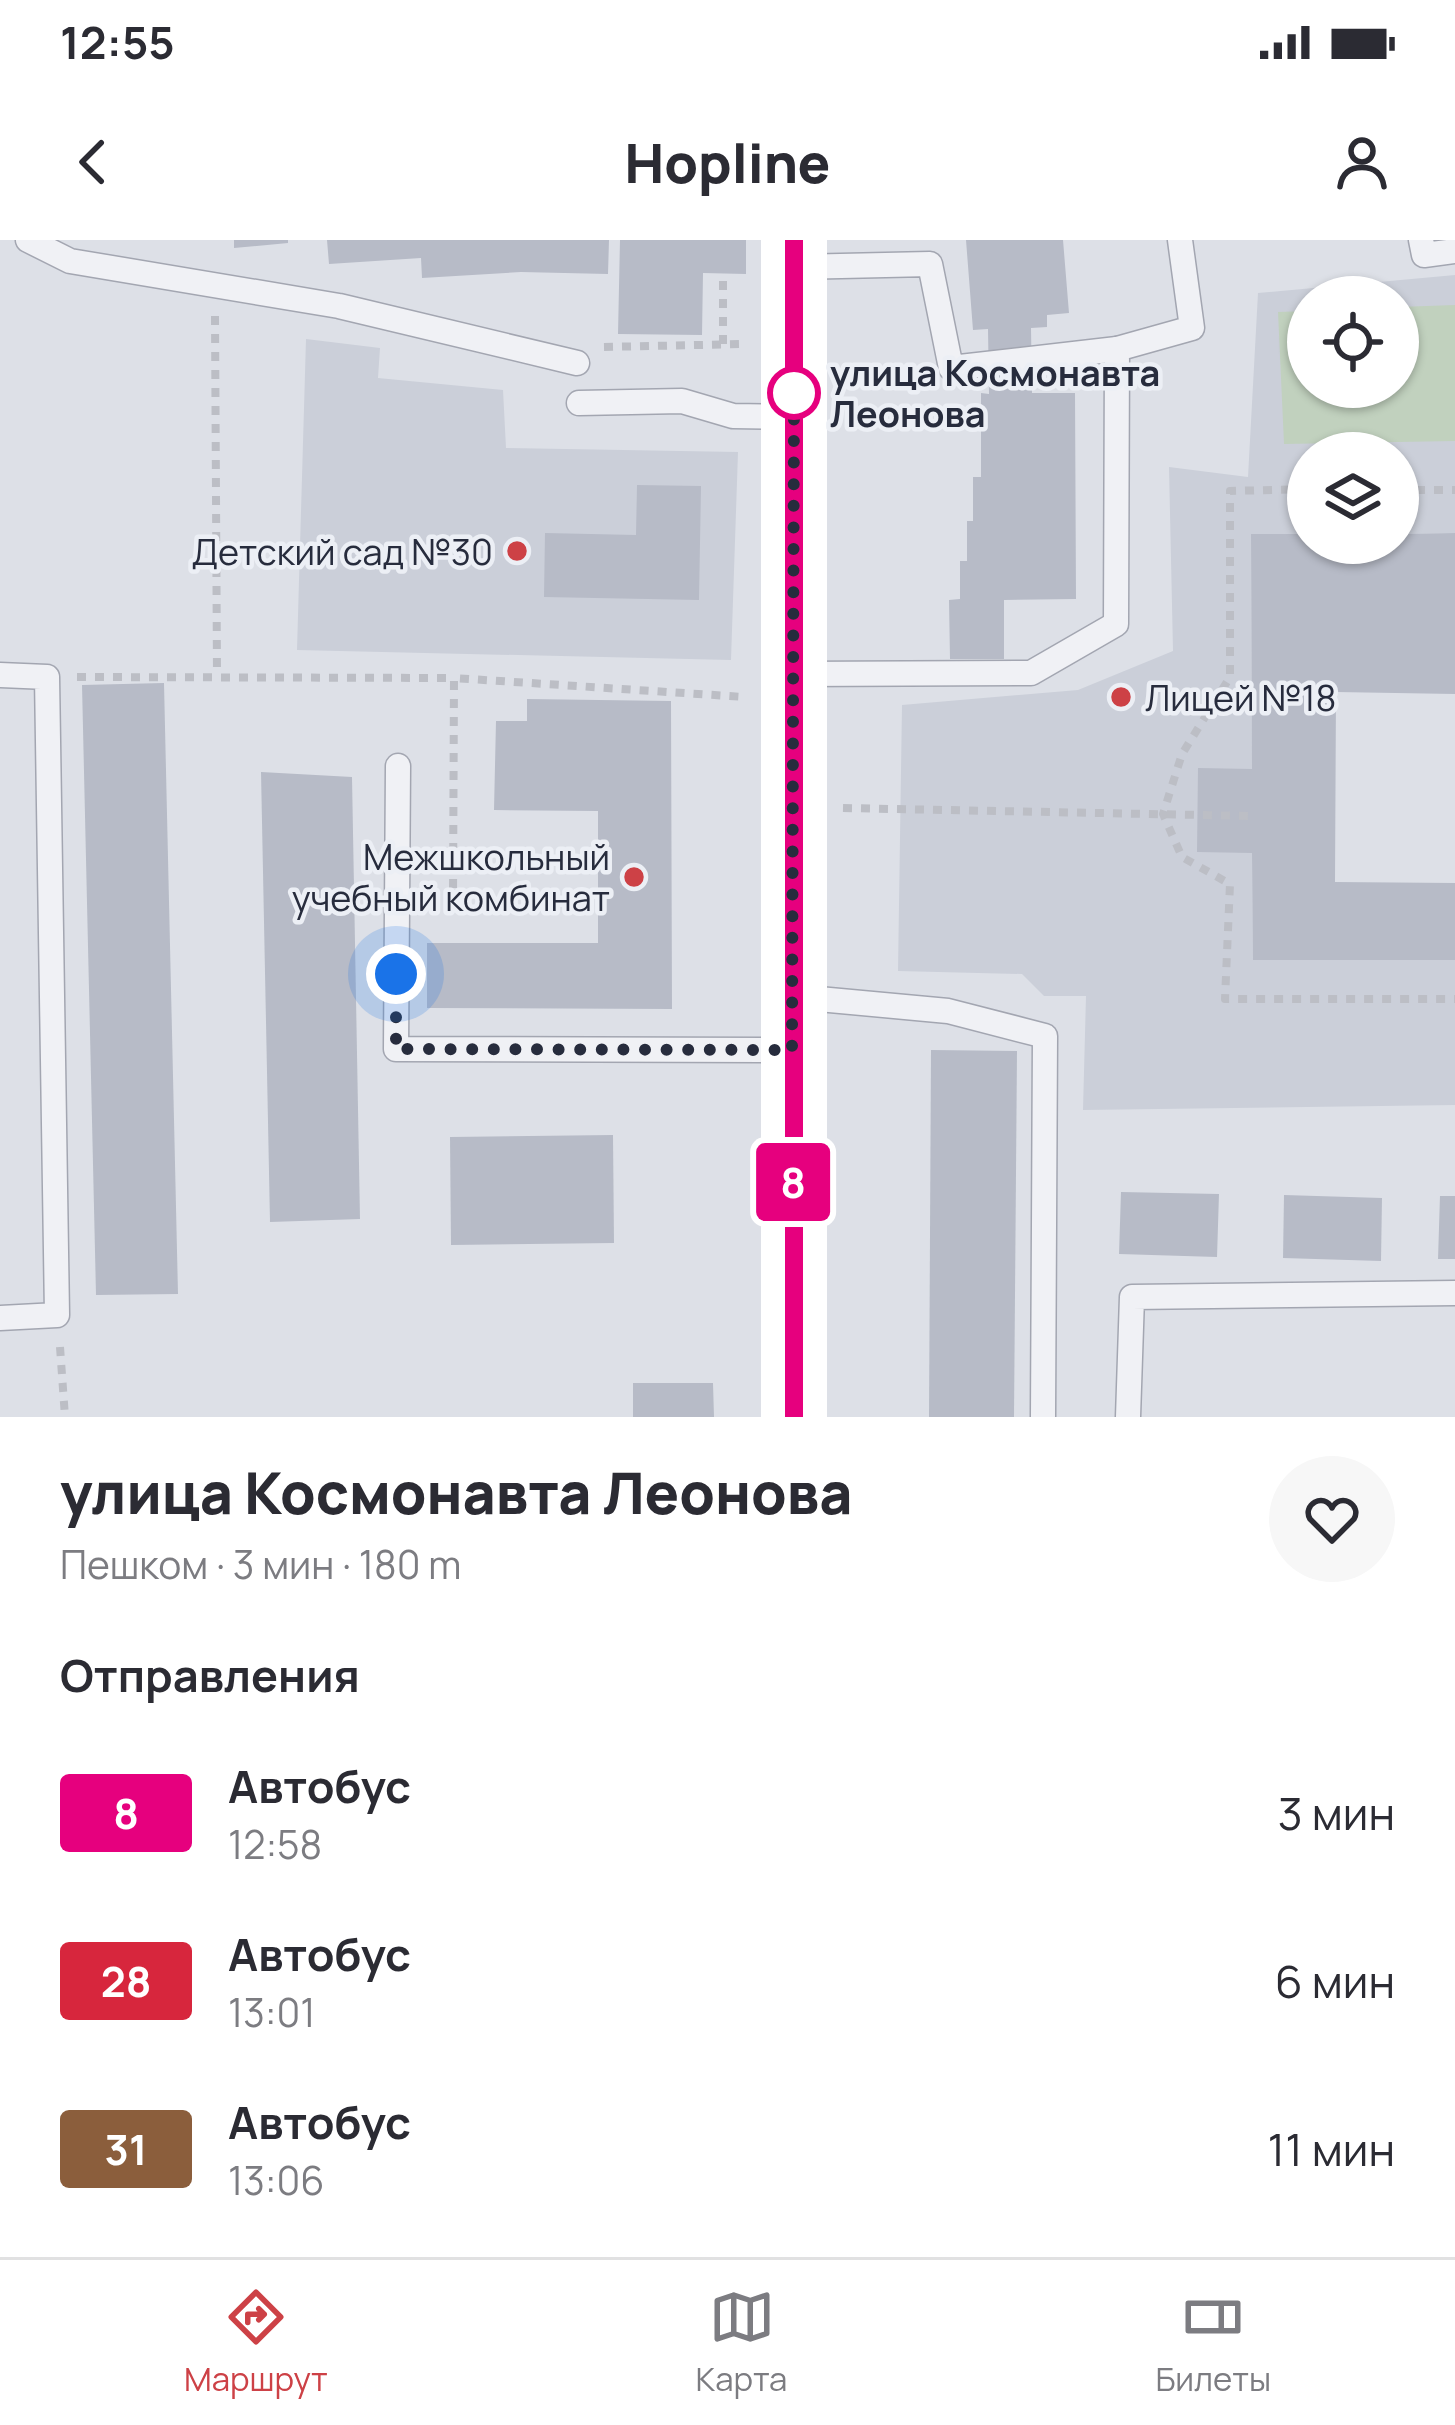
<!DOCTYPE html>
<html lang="ru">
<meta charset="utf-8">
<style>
body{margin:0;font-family:Manrope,sans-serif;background:#f7f7f7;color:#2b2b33;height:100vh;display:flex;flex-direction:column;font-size:45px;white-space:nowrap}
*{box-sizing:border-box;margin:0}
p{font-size:39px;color:#7c7c81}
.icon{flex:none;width:66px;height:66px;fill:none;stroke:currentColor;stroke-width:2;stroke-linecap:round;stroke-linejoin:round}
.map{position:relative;height:1177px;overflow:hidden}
.drawer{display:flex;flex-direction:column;background:#fff;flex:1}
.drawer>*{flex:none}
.badge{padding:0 24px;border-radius:9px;font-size:42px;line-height:78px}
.buttons{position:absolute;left:1287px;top:36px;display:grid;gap:24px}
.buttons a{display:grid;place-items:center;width:132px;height:132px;border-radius:50%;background:#fff;box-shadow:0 3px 9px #0004;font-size:60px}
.you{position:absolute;width:60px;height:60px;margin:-30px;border:9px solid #fff;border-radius:50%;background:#1a73e8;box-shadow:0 0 0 18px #1a73e833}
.map>.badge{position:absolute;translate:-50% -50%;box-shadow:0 0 0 6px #fff}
h2{padding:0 60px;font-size:45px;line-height:108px}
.round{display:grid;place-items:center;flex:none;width:126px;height:126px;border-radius:63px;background:#f7f7f7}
.summary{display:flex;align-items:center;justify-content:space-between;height:204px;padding:0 60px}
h1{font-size:57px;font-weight:800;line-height:90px}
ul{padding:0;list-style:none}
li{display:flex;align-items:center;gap:36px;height:168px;padding:0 60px}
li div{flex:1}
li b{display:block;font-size:45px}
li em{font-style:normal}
li .badge{min-width:132px;font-weight:700;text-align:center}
.status{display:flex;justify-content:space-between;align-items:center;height:84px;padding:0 60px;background:#fff;direction:ltr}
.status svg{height:33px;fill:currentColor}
header{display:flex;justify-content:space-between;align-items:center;height:156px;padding:0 60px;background:#fff;font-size:54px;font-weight:800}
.menu{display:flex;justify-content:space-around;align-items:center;height:168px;border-top:3px solid #e1e1e2;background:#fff;font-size:33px;color:#7c7c81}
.menu a{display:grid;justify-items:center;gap:6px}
.menu .on{color:#cd4146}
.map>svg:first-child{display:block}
.built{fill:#cbcfd9;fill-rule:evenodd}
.green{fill:#c1d1be}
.building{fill:#b7bbc7}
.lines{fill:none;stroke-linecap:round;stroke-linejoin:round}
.lane-casing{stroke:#a3a6b1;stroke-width:27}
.path{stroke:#bcbec5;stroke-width:8;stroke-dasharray:9 9;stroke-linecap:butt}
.lane{stroke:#f0f1f5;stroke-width:24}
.secondary{stroke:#fff;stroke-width:66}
.line-casing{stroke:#fff;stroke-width:27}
.line{stroke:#e6007e;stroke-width:18}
.walk{stroke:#272c3d;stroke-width:12;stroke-dasharray:0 21.6}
.stop-dot{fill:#fff;stroke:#e6007e;stroke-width:6}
.poi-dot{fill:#cd4146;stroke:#eceff5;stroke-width:4.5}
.labels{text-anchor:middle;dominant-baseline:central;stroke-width:9;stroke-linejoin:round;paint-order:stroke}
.stop-label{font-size:36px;font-weight:bold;fill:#272c3d;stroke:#eceff5;text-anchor:start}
.poi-label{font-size:36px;fill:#272c3d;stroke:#eceff5;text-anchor:end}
</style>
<div class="status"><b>12:55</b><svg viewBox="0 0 49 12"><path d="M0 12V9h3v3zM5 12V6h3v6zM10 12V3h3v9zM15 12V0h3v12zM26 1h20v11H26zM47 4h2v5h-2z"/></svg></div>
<header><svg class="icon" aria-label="back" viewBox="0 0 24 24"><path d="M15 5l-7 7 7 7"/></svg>Hopline<svg class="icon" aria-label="person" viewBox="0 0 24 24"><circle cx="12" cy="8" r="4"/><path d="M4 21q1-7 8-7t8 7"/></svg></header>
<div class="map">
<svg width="1455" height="1177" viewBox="0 0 1455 1177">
<rect width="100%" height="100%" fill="#dde0e7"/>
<g class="built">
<path d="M 1455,35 L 1455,293 L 1398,294 L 1398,213 L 1308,213 L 1308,294 L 1251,295 L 1253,720 L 1455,720 L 1455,865 L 1083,870 L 1086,756 L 1044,756 L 1022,734 L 898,731 L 902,465 L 1078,450 L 1173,411 L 1169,227 L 1248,237 L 1258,53 ZM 1308,57 L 1398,57 L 1398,147 L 1308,147 Z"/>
<path d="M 306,99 L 380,108 L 378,138 L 503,150 L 506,208 L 738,212 L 731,420 L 297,410 Z"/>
</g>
<path class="green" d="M 1455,65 L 1455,201 L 1284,204 L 1278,72 L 1308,71 L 1308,147 L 1398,147 L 1398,67 Z"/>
<g class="building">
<path d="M 234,0 L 288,0 L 288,3 L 234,8 Z"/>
<path d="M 327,0 L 609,0 L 608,34 L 521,32 L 422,38 L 421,18 L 329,24 Z"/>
<path d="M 620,0 L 746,0 L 746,34 L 703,33 L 702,95 L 618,94 Z"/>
<path d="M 966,0 L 1063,0 L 1069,73 L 1047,75 L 1047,87 L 1031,88 L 1032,153 L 1075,153 L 1076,359 L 1004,360 L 1004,419 L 950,419 L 949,360 L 960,359 L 960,321 L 967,321 L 967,281 L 973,281 L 973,237 L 981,237 L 981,153 L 989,154 L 988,89 L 973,90 Z"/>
<path d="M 637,245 L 701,246 L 699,360 L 544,357 L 545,293 L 636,295 Z"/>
<path d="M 1455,293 L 1455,454 L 1336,452 L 1335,642 L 1455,643 L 1455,720 L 1253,720 L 1252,613 L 1197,612 L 1198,528 L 1252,529 L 1251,294 L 1308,294 L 1308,303 L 1398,303 L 1398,294 Z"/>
<path d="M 164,443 L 178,1054 L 96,1055 L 82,445 Z"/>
<path d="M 527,459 L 671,461 L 672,769 L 427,768 L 427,703 L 598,703 L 598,571 L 494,570 L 496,481 L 527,481 Z"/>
<path d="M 261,532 L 352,537 L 360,979 L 270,982 Z"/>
<path d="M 931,810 L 1017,811 L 1014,1177 L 929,1177 Z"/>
<path d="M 613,895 L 614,1003 L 451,1005 L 450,897 Z"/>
<path d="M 1121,952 L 1219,954 L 1217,1017 L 1119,1014 Z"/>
<path d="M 1284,955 L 1382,958 L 1381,1021 L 1283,1018 Z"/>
<path d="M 1440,956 L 1455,956 L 1455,1019 L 1438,1019 Z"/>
<path d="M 633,1143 L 713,1143 L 714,1177 L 633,1177 Z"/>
</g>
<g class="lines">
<g class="lane-casing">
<g id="lane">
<path d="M 28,0 L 70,21 L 339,66 L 577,123"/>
<path d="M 1421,0 L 1424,15 L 1455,11"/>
<path d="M 796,27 L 930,24 L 951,128 L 1117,109"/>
<path d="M 579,163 L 682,161 L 733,176 L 791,177"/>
<path d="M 796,434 L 1031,433 L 1116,384 L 1117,109 L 1192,88 L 1180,0"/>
<path d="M 0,435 L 47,437 L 57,1075 L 0,1078"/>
<path d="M 398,526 L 396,809 L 792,810"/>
<path d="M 797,757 L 948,771 L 1045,796 L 1043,1177"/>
<path d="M 1128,1177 L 1132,1057 L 1455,1053"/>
</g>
</g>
<g class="path">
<path d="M 215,76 L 217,435"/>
<path d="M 723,104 L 723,34"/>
<path d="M 604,107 L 744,104"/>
<path d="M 1308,249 L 1230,251 L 1230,437 L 1182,514 L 1163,574 L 1182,617 L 1230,644 L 1225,759 L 1455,759"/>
<path d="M 1398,250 L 1455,250"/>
<path d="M 77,437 L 454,438"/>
<path d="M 843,568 L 1252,576"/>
<path d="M 429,659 L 453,660 L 454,438 L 744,457"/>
<path d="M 60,1107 L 65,1177"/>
</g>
<use href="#lane" class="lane"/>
<path class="secondary" d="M 794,0 L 794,1177"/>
</g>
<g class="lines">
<g class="line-casing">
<path id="line" d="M 794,0 L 794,1177"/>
</g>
<use href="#line" class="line"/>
<path class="walk" d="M 396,734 L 396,809 L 792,810 L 794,153"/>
</g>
<circle class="stop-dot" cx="794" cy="153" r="24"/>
<g class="poi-dot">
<circle cx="517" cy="311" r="12"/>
<circle cx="1121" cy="457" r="12"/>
<circle cx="634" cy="637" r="12"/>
</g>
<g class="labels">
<g class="stop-label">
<text x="830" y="132">улица Космонавта<tspan x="830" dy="41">Леонова</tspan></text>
</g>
<g class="poi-label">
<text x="493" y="311">Детский сад №30</text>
<text x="1145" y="457" text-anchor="start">Лицей №18</text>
<text x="610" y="616">Межшкольный<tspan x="610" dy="41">учебный комбинат</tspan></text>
</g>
</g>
</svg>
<div class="buttons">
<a><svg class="icon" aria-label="locate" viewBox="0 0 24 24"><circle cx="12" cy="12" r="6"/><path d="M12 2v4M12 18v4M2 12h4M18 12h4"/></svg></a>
<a><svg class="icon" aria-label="layers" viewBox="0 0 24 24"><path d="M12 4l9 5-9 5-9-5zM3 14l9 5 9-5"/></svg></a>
</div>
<div class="you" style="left:396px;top:734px"></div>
<b class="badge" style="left:793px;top:942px;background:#e6007e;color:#fff">8</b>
</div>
<section class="drawer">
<div class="summary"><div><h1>улица Космонавта Леонова</h1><p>Пешком · 3 мин · 180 m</p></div><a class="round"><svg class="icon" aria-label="heart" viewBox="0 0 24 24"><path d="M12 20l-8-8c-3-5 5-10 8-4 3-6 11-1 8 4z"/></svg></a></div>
<h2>Отправления</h2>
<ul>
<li><span class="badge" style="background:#e6007e;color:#fff">8</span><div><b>Автобус</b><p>12:58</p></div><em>3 мин</em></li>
<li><span class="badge" style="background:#d7263d;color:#fff">28</span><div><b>Автобус</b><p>13:01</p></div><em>6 мин</em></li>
<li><span class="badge" style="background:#8b5e3c;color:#fff">31</span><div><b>Автобус</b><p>13:06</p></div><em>11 мин</em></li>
</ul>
</section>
<nav class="menu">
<a class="on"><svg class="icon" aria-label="directions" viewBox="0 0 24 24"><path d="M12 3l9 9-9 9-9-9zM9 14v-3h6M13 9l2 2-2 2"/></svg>Маршрут</a>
<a><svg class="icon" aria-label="map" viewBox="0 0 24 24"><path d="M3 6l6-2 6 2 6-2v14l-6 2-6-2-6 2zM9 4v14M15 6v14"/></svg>Карта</a>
<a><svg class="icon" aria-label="tickets" viewBox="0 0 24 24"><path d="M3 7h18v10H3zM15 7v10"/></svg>Билеты</a>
</nav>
